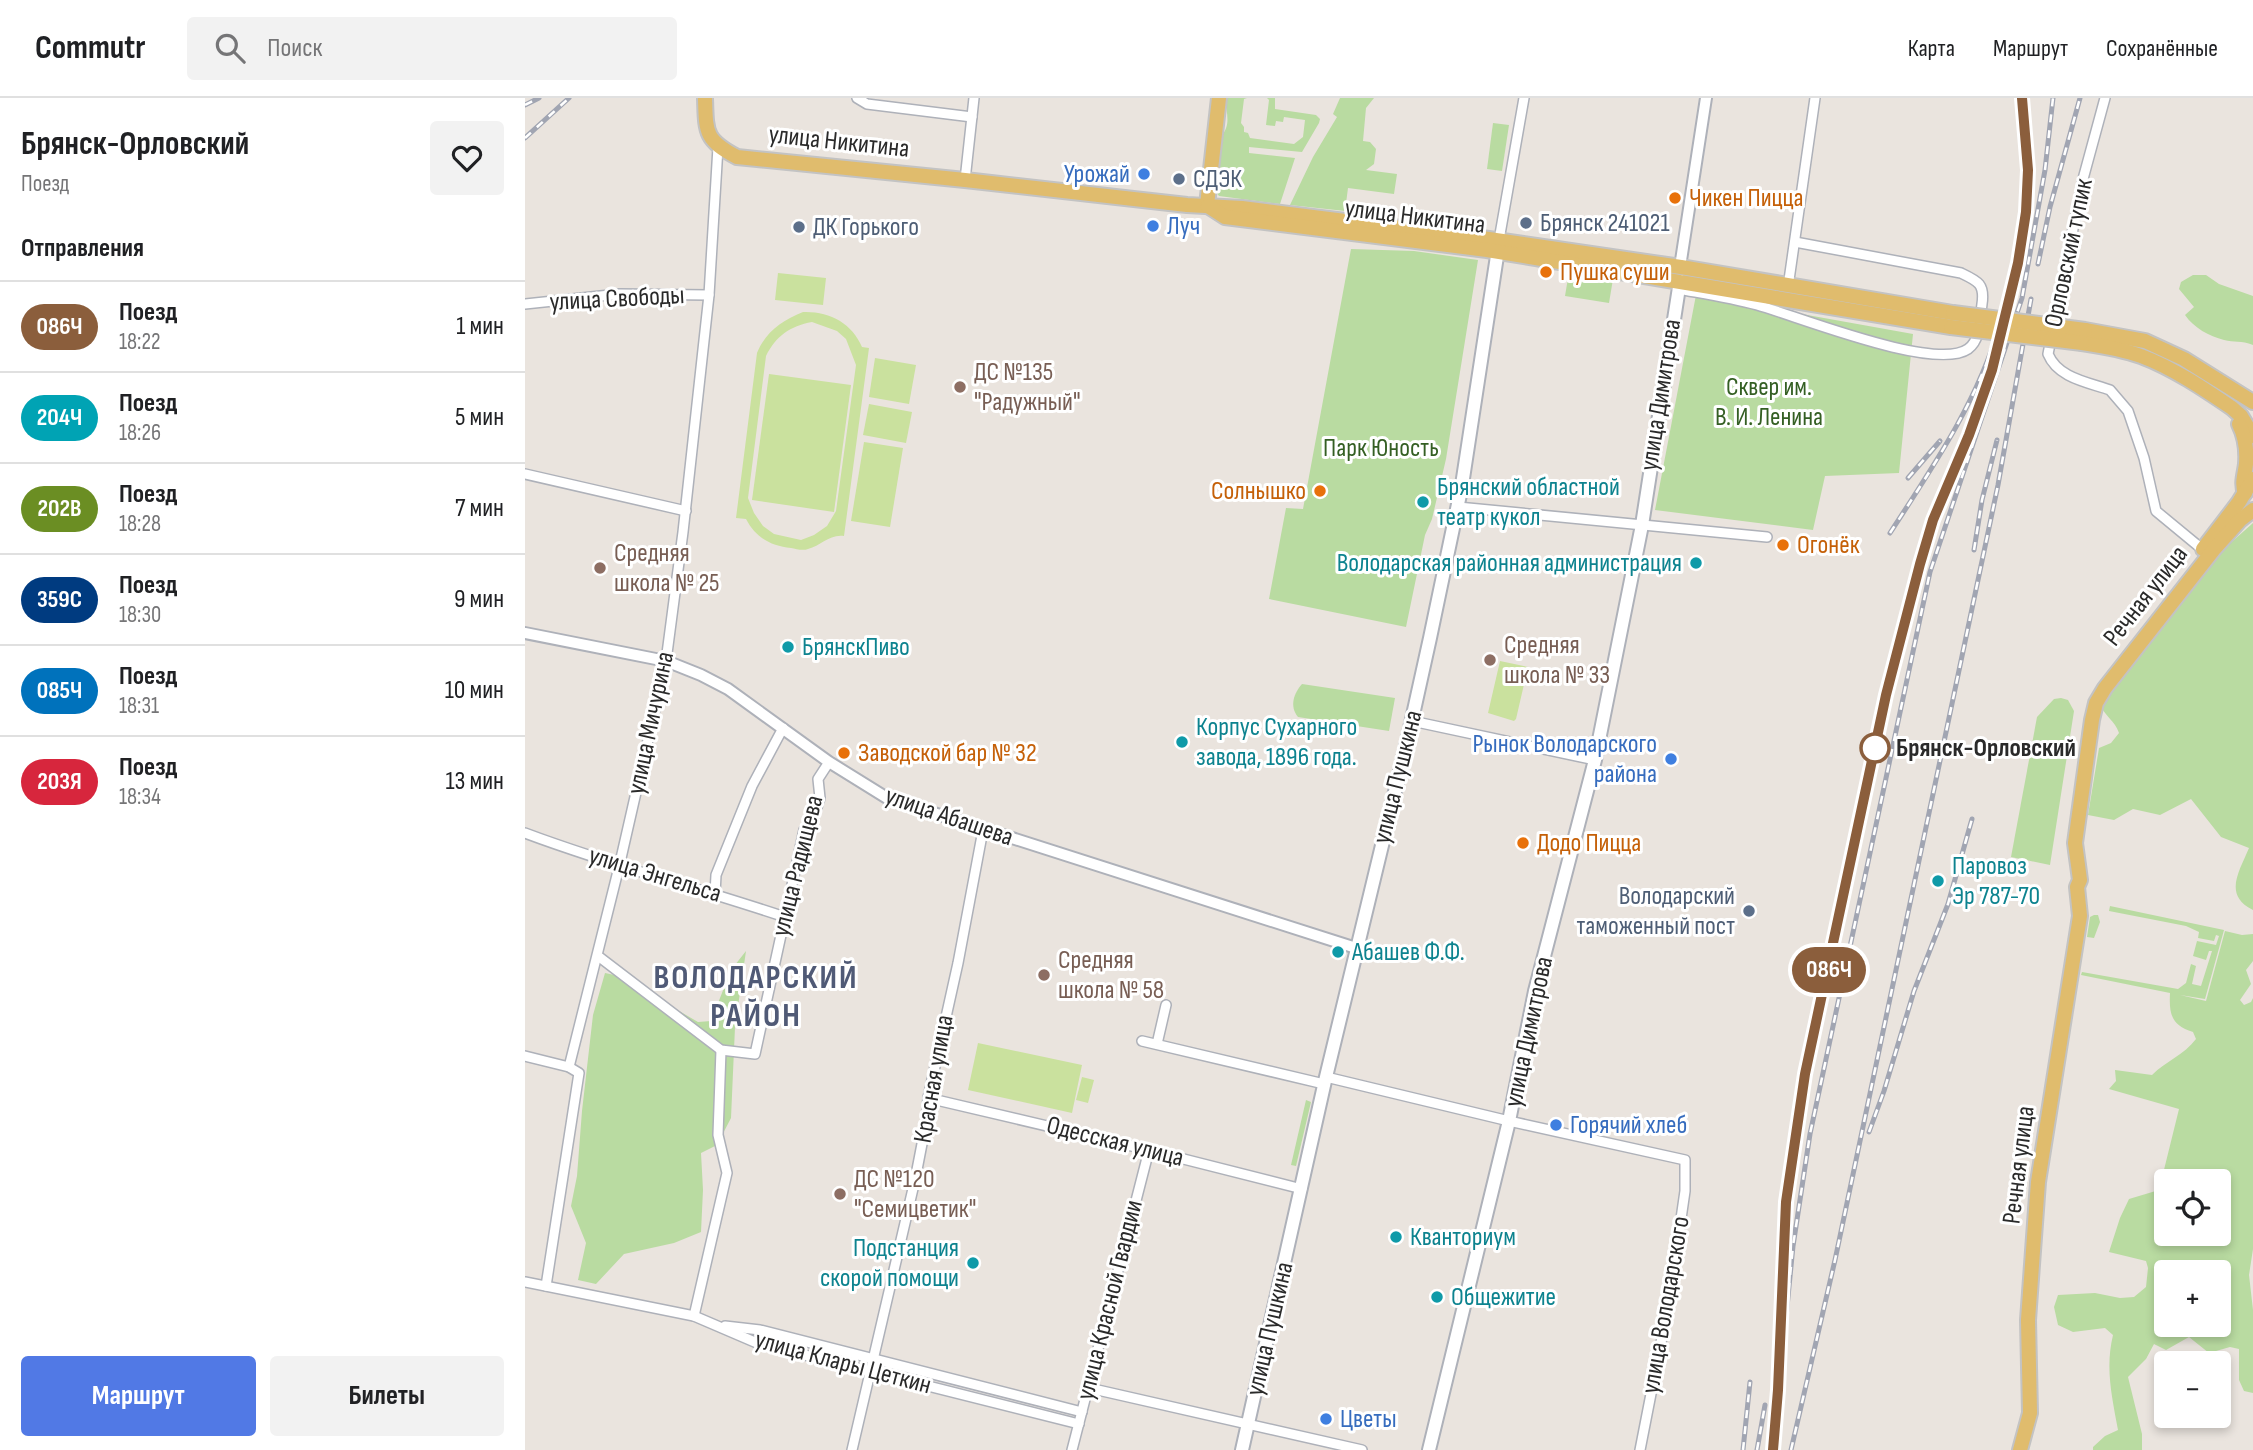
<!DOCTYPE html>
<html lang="ru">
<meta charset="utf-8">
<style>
body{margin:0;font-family:"Sofia Sans Condensed",sans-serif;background:#f2f2f2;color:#202124;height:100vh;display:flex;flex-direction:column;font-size:26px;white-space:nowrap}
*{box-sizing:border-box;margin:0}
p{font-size:23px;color:#757577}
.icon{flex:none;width:38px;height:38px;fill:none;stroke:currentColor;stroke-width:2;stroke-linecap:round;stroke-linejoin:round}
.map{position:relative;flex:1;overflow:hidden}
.panel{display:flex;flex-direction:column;background:#fff;width:525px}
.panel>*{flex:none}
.badge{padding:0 14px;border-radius:23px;font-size:24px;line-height:46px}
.tools{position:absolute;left:1629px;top:1071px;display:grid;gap:14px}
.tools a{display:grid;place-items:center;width:77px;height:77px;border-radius:7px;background:#fff;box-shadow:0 4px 10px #0003;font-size:35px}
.map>.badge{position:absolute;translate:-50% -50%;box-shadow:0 0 0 4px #fff}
h2{padding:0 21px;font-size:26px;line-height:63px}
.round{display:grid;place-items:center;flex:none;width:74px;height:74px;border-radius:7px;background:#f2f2f2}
.summary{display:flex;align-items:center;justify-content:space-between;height:119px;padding:0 21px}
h1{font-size:33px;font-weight:700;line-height:52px}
.cta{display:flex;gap:14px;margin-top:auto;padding:14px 21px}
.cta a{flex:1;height:80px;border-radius:7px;background:#5179e5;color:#fff;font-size:28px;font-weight:700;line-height:80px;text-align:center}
.cta a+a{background:#f2f2f2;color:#202124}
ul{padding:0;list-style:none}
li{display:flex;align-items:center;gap:21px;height:91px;padding:0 21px;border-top:2px solid #e0e0e0}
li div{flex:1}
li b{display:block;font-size:26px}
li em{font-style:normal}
li .badge{min-width:77px;font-weight:700;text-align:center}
header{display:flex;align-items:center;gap:42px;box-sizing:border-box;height:98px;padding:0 35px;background:#fff;border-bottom:2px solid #e0e0e0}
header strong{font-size:33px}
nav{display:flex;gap:38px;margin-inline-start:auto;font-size:24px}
.search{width:490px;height:63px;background:#f2f2f2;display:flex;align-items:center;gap:18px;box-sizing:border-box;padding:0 24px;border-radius:7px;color:#757577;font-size:26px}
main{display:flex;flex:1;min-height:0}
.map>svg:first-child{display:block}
.green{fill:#b9dba1;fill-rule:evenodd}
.pitch{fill:#cae19e;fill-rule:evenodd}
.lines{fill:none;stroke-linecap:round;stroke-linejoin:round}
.minor-casing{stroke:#aeb1b9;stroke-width:12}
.tertiary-casing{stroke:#aeb1b9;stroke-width:14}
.secondary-casing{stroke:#aeb1b9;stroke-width:16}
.primary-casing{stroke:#c3c3c3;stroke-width:18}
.minor{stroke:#fff;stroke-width:9}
.tertiary{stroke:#fff;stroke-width:10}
.secondary{stroke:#fff;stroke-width:12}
.primary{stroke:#e0bc6d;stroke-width:14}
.rail-casing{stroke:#a1a5b2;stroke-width:5}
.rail{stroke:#fff;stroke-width:2.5;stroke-dasharray:8;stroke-linecap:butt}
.primary-bridge-casing{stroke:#c3c3c3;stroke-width:18;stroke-linecap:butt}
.primary-bridge{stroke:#e0bc6d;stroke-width:14}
.line-casing{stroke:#fff;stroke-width:16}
.line{stroke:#8b5e3c;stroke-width:10}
.shop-dot{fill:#3f7fe0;stroke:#fff;stroke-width:2.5}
.service-dot{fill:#5c6f8a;stroke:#fff;stroke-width:2.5}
.food-dot{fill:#e8710a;stroke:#fff;stroke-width:2.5}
.education-dot{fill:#8d6e63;stroke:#fff;stroke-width:2.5}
.culture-dot{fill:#0f9aa8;stroke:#fff;stroke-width:2.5}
.stop-dot{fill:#fff;stroke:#8b5e3c;stroke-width:3.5}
.labels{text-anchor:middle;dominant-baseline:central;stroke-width:6;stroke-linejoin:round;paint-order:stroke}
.street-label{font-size:26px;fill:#2a2a2a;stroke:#fff}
.shop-label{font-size:26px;fill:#366cbe;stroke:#fff;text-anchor:start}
.service-label{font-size:26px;fill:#4e5e75;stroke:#fff;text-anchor:start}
.food-label{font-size:26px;fill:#c56008;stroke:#fff;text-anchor:start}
.education-label{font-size:26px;fill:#785e54;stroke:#fff;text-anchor:start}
.park-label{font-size:26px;fill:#345f23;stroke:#fff}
.culture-label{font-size:26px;fill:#0d838f;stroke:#fff;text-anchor:start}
.stop-label{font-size:26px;font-weight:bold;fill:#2a2a2a;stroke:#fff;text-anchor:start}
.district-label{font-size:33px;font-weight:bold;letter-spacing:2px;fill:#505a76;stroke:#fff}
</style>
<header>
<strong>Commutr</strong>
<div class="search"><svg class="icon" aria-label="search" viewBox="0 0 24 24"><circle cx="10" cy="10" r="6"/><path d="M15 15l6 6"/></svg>Поиск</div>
<nav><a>Карта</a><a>Маршрут</a><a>Сохранённые</a></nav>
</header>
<main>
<section class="panel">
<div class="summary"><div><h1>Брянск-Орловский</h1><p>Поезд</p></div><a class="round"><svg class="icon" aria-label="heart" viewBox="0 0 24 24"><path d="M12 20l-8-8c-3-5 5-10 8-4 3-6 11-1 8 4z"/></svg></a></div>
<h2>Отправления</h2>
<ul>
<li><span class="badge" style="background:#8b5e3c;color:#fff">086Ч</span><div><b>Поезд</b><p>18:22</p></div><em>1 мин</em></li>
<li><span class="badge" style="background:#00a3b4;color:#fff">204Ч</span><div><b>Поезд</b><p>18:26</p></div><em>5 мин</em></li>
<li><span class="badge" style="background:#6b8e23;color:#fff">202В</span><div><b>Поезд</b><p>18:28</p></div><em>7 мин</em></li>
<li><span class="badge" style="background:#003b80;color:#fff">359С</span><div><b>Поезд</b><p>18:30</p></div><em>9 мин</em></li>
<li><span class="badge" style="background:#0072bc;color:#fff">085Ч</span><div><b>Поезд</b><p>18:31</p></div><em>10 мин</em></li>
<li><span class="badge" style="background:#d7263d;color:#fff">203Я</span><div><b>Поезд</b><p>18:34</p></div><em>13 мин</em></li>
</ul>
<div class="cta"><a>Маршрут</a><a>Билеты</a></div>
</section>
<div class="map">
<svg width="1728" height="1352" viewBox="0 0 1728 1352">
<rect width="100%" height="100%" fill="#eae4de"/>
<g class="green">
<path d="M 701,0 L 722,0 L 719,1 L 716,25 L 719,29 L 719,34 L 723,35 L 725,40 L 769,46 L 778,39 L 780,22 L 759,19 L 758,24 L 751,23 L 750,28 L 741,27 L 744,2 L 742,0 L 750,0 L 750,11 L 791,17 L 795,21 L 794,25 L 777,54 L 724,49 L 724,55 L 770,60 L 755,106 L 694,98 L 690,93 L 697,37 C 707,25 700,13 701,0 Z"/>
<path d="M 815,0 L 849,0 L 841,10 L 838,43 L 845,44 L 851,51 L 849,66 L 841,72 L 872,76 L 869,96 L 823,90 L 820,113 L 765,107 L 788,59 L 812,19 L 808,16 Z"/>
<path d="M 968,25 L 984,27 L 977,73 L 962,71 Z"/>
<path d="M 826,151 L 889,153 L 953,162 L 921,361 L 907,421 L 900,437 L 881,529 L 744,501 L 761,410 L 778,411 Z"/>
<path d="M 1044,174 L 1088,181 L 1084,205 L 1040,198 Z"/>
<path d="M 1668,177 L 1681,177 L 1694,186 L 1728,198 L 1728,247 C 1716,242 1709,245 1699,242 C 1684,238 1669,230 1660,217 L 1669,209 L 1654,191 L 1656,184 Z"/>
<path d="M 1171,197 L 1388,236 L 1374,375 L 1300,378 L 1288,432 L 1130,412 Z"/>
<path d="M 1728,425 L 1728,812 C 1698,797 1714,774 1724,750 L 1696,739 L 1666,701 L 1635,717 L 1608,711 L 1589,722 L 1563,717 L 1574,650 L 1586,645 L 1594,635 C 1590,623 1580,618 1575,607 L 1701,449 Z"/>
<path d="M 777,586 L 870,600 L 864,633 L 773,619 C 764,608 769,595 777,586 Z"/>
<path d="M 1536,600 L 1543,602 L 1549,613 L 1525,767 L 1486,759 L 1512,619 L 1529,601 Z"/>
<path d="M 1585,808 L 1699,832 L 1680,901 L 1655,897 L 1681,903 L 1700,833 L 1717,837 L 1728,836 L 1728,863 L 1721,872 L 1726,886 L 1715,902 L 1719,907 L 1726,904 L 1728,900 L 1728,1151 L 1724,1177 L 1728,1212 L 1728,1295 L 1719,1293 L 1714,1282 L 1714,1251 L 1705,1249 L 1684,1255 L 1664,1239 L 1641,1252 L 1629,1246 L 1621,1261 L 1603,1279 L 1617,1336 L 1617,1352 L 1568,1352 L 1568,1349 L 1580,1338 L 1593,1332 C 1587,1299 1580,1270 1588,1237 L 1580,1230 L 1548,1234 L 1533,1227 L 1529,1209 L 1533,1197 L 1570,1195 L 1595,1200 L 1609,1199 L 1621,1189 L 1623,1170 L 1621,1163 L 1584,1154 L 1595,1120 L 1604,1101 L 1634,1092 L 1654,1011 L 1584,991 L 1591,983 L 1590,972 L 1627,977 C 1641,963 1659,957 1671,941 L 1668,934 C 1646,927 1644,916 1645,895 L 1556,877 L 1557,874 L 1653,891 L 1661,885 L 1666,866 L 1671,868 L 1667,886 L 1676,888 L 1687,853 L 1684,853 L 1681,862 L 1668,858 L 1672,843 L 1691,847 L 1694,838 L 1691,837 L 1689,843 L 1673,840 L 1674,834 L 1661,828 L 1584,813 ZM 1694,1083 L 1694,1136 L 1642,1136 L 1642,1083 ZM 1694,1174 L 1694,1227 L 1642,1227 L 1642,1174 Z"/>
<path d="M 1569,817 L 1573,817 L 1575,824 L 1569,840 L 1562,839 L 1565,819 Z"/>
<path d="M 221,853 L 210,929 L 206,1020 L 192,1047 L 176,1055 L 178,1092 L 176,1134 L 149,1145 L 99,1156 L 71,1186 L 53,1182 L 61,1145 L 46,1108 L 52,1078 L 57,1013 L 68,917 L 80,875 L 94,878 L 173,924 L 186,923 L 206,872 Z"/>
<path d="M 781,1002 L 786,1004 L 771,1068 L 766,1067 Z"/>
</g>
<g class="pitch">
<path d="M 253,175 L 301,180 L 298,207 L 250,202 Z"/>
<path d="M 278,214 C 304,213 327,225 337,249 L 344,250 L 319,438 C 304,436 296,448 283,451 C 278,453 271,451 266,450 C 246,448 231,440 221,421 L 211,420 L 232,255 C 241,233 257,223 278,214 ZM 287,224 L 312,233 L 321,241 L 331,267 L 311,413 L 302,428 L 289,437 L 276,442 L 249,436 L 238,428 L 229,415 L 223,400 L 241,258 C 251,238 265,228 287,224 Z"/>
<path d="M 350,260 L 391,267 L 384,306 L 344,299 Z"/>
<path d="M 244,276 L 326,287 L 309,414 L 227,402 Z"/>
<path d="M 344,306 L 387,314 L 381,345 L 338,337 Z"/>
<path d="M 339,344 L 378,350 L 365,429 L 326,423 Z"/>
<path d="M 975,563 L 1003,569 L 991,621 L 989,623 L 963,615 Z"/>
<path d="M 453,945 L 557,967 L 547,1015 L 443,992 Z"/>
<path d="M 557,979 L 569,982 L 563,1005 L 551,1002 Z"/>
</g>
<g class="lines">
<g class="minor-casing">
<g id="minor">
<path d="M 332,0 L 342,6 L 447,19"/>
<path d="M 1580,0 L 1558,81 L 1523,256 C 1533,280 1562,284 1585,292 L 1603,313 L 1619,360 L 1631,413 L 1677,451"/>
<path d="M 440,82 L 449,0"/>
<path d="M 974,142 L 999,0"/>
<path d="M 1263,189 L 1290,0"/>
<path d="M 1153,191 C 1180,196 1206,200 1232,207 C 1272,218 1410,274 1443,251 C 1456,242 1455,220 1457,206 C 1460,186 1453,183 1436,175 L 1270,144"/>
<path d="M 0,206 L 94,196 L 184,197"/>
<path d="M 0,376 L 161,413"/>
<path d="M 933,409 L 1242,439"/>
<path d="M 887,623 L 1070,662"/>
<path d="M 0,735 C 85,767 173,790 260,819"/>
<path d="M 190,796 L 191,777 L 227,688 L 258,630"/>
<path d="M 73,858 L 196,952 L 230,956 L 279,732 L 287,724 L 295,700 L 293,681 L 304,664"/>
<path d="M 617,943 L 799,986"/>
<path d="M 632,946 L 641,907"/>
<path d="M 0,958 L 44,969 L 54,975 L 21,1188"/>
<path d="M 44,969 L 94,769 L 141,563 L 158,434 L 184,197 L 193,49"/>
<path d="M 801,979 L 984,1023 L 1160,1062 L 1160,1093 L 1144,1204 L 1115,1352"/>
<path d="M 403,1000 L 611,1049 L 777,1091"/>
<path d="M 0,1184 L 169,1218 L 232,1245 L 554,1326"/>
<path d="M 169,1218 L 202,1075 L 193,1037 L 196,952"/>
<path d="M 200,1228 L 235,1232 L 557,1314"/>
<path d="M 564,1290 L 837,1352"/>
<path d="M 327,1352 L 390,1082 L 402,1020 L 403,1000 L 433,865 L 458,732"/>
<path d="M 547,1352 L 624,1052"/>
</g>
</g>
<g class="tertiary-casing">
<g id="tertiary">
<path d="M 1155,169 L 1181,0"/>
<path d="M 0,535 L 141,563 L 176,577 L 203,591 L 304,664 L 362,700 L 831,850"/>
</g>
</g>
<g class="secondary-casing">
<g id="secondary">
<path d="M 717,1352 L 800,983 L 882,644 L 905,540 L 937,387 L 974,145"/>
<path d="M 904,1352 L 984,1023 L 1010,893 L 1070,662 L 1117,427 L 1155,183"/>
</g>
</g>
<g class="primary-casing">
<g id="primary">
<path d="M 180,0 C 181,35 180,42 212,59 L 440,82 L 662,107 L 717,110 L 964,141 L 1156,169 L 1428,215"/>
<path d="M 682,107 L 694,0"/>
<path d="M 683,108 L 700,119 L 962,152 L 1426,229"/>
<path d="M 1560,232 L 1620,243 L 1659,261 L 1728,304"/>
<path d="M 1557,245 C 1577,248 1597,251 1616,258 C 1648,270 1679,291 1707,310 L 1716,318 L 1728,338"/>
<path d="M 1714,326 C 1720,338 1722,353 1721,366 C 1720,376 1716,385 1720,395"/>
<path d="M 1678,451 L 1714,404 L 1728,381"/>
<path d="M 1495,1352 L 1505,1315 L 1503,1222 L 1513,1084 L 1555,818 L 1552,789 L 1555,782 L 1550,745 L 1567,622 L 1571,605 L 1580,590 L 1690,450 L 1715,422 L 1728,412"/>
</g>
</g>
<use href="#minor" class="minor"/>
<use href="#tertiary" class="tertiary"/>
<use href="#secondary" class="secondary"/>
<use href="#primary" class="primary"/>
<g class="rail-casing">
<g id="rail">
<path d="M 0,7 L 14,0"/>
<path d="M 0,40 L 44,0"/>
<path d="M 1513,166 L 1525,109 L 1555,0"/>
<path d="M 1475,239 C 1486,198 1498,155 1501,113 C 1505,75 1502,38 1497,0"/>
<path d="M 1383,380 L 1415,343"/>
<path d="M 1365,435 C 1407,370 1452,305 1474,229"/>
<path d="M 1449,452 L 1457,402 L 1472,342"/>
<path d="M 1344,1034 L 1359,993 L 1389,893 L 1423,806 L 1447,721"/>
<path d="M 1258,1155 L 1264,1078 L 1281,976 L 1361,597 L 1407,422 L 1434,358"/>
<path d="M 1218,1352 L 1225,1284"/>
<path d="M 1232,1352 L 1240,1307"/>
<path d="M 1248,1352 L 1268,1148 L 1285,1036 L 1405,474 L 1497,200 L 1520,72 L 1528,0"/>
<path d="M 1266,1352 L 1310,1162 L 1473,387 L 1506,201"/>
</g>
</g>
<use href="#rail" class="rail"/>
<g class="primary-bridge-casing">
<g id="primary-bridge">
<path d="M 1428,215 L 1560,232"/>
<path d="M 1426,229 L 1557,245"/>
</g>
</g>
<use href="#primary-bridge" class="primary-bridge"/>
</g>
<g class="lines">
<g class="line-casing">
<path id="line" d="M 1248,1352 L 1253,1292 L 1261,1104 L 1280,976 L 1361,597 L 1395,466 L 1408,422 L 1444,337 L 1467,272 L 1493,165 L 1501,114 L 1503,72 L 1497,0"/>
</g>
<use href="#line" class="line"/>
</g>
<g class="shop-dot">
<circle cx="619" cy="76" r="7"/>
<circle cx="628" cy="128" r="7"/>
<circle cx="1146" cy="661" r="7"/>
<circle cx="1031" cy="1027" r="7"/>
<circle cx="801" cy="1321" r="7"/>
</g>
<g class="service-dot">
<circle cx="654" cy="81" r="7"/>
<circle cx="1001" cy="125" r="7"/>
<circle cx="274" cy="129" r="7"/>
<circle cx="1224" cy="813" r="7"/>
</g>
<g class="food-dot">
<circle cx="1150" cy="100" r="7"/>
<circle cx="1021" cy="174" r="7"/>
<circle cx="795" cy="393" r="7"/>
<circle cx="1258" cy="447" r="7"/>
<circle cx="319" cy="655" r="7"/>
<circle cx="998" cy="745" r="7"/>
</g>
<g class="education-dot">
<circle cx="435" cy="289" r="7"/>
<circle cx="75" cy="470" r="7"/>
<circle cx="965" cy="562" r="7"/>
<circle cx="519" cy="877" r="7"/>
<circle cx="315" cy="1096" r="7"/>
</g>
<g class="culture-dot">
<circle cx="898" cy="404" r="7"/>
<circle cx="1171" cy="465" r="7"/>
<circle cx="263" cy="549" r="7"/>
<circle cx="657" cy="644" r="7"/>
<circle cx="1413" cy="783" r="7"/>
<circle cx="813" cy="854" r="7"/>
<circle cx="871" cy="1139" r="7"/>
<circle cx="448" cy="1165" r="7"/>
<circle cx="912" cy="1199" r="7"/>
</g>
<circle class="stop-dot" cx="1350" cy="650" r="14"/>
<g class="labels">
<g class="street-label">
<text transform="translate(314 44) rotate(6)">улица Никитина</text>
<text transform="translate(890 119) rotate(7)">улица Никитина</text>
<text transform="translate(1544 155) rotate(-78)">Орловский тупик</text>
<text transform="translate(92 201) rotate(-3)">улица Свободы</text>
<text transform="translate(1136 297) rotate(-81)">улица Димитрова</text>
<text transform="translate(1621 498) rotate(-52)">Речная улица</text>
<text transform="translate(126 625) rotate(-78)">улица Мичурина</text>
<text transform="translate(873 679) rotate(-76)">улица Пушкина</text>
<text transform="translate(424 719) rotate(19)">улица Абашева</text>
<text transform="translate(273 768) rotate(-76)">улица Радищева</text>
<text transform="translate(130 777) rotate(17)">улица Энгельса</text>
<text transform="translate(1004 934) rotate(-78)">улица Димитрова</text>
<text transform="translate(409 981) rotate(-80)">Красная улица</text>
<text transform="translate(590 1044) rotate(14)">Одесская улица</text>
<text transform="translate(1494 1067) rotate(-83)">Речная улица</text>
<text transform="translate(585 1202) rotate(-76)">улица Красной Гвардии</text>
<text transform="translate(1141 1207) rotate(-80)">улица Володарского</text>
<text transform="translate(745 1231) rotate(-77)">улица Пушкина</text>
<text transform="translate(318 1265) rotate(15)">улица Клары Цеткин</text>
</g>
<g class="shop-label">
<text x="605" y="76" text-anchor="end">Урожай</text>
<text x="642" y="128">Луч</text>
<text x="1132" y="646" text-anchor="end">Рынок Володарского<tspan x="1132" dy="30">района</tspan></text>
<text x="1045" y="1027">Горячий хлеб</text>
<text x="815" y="1321">Цветы</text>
</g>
<g class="service-label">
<text x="668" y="81">СДЭК</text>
<text x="1015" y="125">Брянск 241021</text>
<text x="288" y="129">ДК Горького</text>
<text x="1210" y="798" text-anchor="end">Володарский<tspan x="1210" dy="30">таможенный пост</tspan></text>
</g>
<g class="food-label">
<text x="1164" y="100">Чикен Пицца</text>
<text x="1035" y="174">Пушка суши</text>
<text x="781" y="393" text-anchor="end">Солнышко</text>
<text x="1272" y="447">Огонёк</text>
<text x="333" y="655">Заводской бар № 32</text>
<text x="1012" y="745">Додо Пицца</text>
</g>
<g class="education-label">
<text x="449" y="274">ДС №135<tspan x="449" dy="30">"Радужный"</tspan></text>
<text x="89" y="455">Средняя<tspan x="89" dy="30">школа № 25</tspan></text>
<text x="979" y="547">Средняя<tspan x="979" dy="30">школа № 33</tspan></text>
<text x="533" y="862">Средняя<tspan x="533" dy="30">школа № 58</tspan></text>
<text x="329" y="1081">ДС №120<tspan x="329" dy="30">"Семицветик"</tspan></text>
</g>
<g class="park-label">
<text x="1244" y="289">Сквер им.<tspan x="1244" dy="30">В. И. Ленина</tspan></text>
<text x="856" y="350">Парк Юность</text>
</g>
<g class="culture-label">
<text x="912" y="389">Брянский областной<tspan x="912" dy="30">театр кукол</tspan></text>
<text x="1157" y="465" text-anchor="end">Володарская районная администрация</text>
<text x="277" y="549">БрянскПиво</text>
<text x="671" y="629">Корпус Сухарного<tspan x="671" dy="30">завода, 1896 года.</tspan></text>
<text x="1427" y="768">Паровоз<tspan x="1427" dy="30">Эр 787-70</tspan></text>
<text x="827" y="854">Абашев Ф.Ф.</text>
<text x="885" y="1139">Кванториум</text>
<text x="434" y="1150" text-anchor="end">Подстанция<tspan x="434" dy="30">скорой помощи</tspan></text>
<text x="926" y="1199">Общежитие</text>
</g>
<g class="stop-label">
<text x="1371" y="650">Брянск-Орловский</text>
</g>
<g class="district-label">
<text x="231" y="880">ВОЛОДАРСКИЙ<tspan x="231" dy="38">РАЙОН</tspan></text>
</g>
</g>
</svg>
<div class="tools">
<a><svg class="icon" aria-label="locate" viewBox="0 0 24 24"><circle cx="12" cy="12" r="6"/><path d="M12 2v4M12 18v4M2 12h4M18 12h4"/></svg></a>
<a>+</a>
<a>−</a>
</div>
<b class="badge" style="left:1304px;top:872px;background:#8b5e3c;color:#fff">086Ч</b>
</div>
</main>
